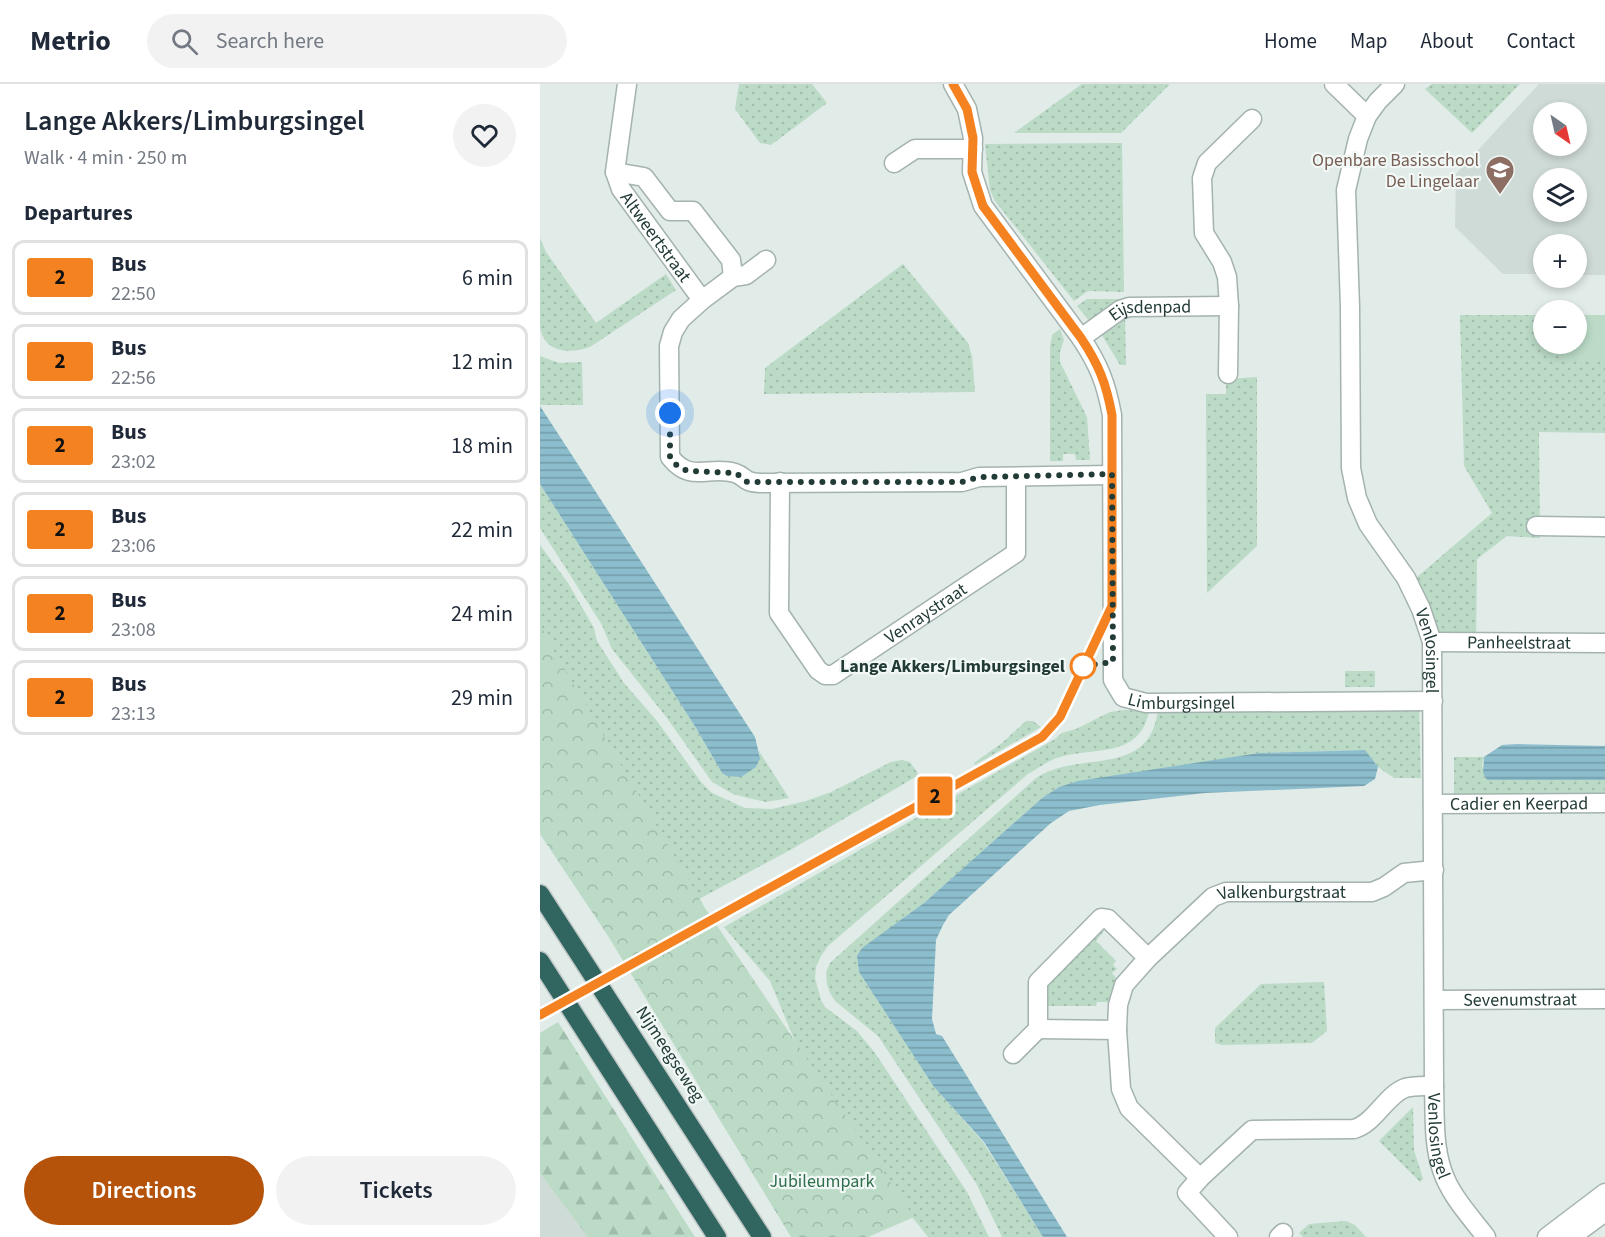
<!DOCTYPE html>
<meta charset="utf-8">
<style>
body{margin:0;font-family:"Source Sans 3",sans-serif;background:#f2f2f3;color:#1f2937;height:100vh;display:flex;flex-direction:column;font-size:22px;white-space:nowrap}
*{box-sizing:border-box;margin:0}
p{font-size:20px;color:#747a83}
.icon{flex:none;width:33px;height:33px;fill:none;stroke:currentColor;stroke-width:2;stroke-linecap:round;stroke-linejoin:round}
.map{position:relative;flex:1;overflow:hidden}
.drawer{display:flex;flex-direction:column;background:#fff;width:540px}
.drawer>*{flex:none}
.badge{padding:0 12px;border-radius:4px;font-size:21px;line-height:39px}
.needle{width:39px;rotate:146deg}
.controls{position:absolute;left:993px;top:18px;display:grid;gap:12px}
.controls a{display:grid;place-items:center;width:54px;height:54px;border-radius:50%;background:#fff;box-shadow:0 3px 9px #0003;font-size:30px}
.you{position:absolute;width:30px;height:30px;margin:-15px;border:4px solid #fff;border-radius:50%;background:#1a73e8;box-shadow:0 0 0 9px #1a73e833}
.map>.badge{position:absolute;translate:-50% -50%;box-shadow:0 0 0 3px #fff}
h2{padding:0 24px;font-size:22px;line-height:54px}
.round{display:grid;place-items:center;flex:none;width:63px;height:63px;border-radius:32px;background:#f2f2f3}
.headline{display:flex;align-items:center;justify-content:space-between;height:102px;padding:0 24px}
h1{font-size:28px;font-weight:600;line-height:45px}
.action{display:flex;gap:12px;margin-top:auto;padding:12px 24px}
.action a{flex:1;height:69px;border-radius:36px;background:#b45309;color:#fff;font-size:24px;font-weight:600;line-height:69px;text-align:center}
.action a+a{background:#f2f2f3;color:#1f2937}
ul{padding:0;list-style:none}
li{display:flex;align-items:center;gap:18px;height:75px;margin:0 12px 9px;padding:0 12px;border:3px solid #e0e1e3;border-radius:12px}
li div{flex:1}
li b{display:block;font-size:22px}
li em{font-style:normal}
li .badge{min-width:66px;font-weight:700;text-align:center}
header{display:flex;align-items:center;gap:36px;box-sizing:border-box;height:84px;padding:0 30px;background:#fff;border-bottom:2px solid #e0e1e3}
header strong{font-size:28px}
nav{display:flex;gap:33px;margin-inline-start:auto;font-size:21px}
.search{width:420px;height:54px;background:#f2f2f3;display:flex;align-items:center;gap:15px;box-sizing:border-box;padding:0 21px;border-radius:33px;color:#747a83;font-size:22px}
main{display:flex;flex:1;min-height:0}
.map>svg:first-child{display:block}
.built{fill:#cfdbd7;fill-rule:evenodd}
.grass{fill:url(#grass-dots)}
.forest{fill:url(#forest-firs)}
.park{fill:url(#park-crowns)}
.garden{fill:#bbdbc7}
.water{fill:url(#water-rules)}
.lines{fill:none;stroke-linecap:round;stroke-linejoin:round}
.minor-casing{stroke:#a4b3af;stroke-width:21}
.highway-casing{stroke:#c1c8c7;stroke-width:21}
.minor{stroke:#fff;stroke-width:18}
.highway{stroke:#306560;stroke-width:18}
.line-casing{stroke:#fff;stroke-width:14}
.line{stroke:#f58220;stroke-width:9}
.walk{stroke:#223b37;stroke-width:6;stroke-dasharray:0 10.8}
.stop-dot{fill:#fff;stroke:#f58220;stroke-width:3}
.labels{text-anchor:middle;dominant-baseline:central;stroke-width:4.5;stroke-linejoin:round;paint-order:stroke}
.education-label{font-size:18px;fill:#785e54;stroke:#f1f8f5;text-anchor:end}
.street-label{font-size:18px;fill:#223b37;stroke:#f1f8f5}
.stop-label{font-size:18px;font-weight:bold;fill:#223b37;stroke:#f1f8f5;text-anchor:end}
.park-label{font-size:18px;fill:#2f6f4e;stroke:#f1f8f5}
</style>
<header>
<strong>Metrio</strong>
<div class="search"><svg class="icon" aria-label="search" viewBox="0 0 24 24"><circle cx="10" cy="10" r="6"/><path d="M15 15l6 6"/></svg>Search here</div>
<nav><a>Home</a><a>Map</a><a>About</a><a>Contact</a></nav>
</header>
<main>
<section class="drawer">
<div class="headline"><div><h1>Lange Akkers/Limburgsingel</h1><p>Walk · 4 min · 250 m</p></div><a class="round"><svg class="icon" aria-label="heart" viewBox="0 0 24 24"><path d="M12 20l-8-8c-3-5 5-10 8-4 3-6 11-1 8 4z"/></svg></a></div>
<h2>Departures</h2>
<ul>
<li><span class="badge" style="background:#f58220;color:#111">2</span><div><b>Bus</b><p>22:50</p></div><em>6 min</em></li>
<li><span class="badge" style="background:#f58220;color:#111">2</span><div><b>Bus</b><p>22:56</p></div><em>12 min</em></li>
<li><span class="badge" style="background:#f58220;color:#111">2</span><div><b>Bus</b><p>23:02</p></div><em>18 min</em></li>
<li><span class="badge" style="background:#f58220;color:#111">2</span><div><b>Bus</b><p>23:06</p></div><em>22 min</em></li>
<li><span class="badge" style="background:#f58220;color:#111">2</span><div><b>Bus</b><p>23:08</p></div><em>24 min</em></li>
<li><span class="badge" style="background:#f58220;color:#111">2</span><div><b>Bus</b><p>23:13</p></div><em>29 min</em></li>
</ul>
<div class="action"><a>Directions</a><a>Tickets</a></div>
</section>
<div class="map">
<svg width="1065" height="1153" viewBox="0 0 1065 1153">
<defs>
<pattern id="grass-dots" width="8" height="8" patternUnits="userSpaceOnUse" patternTransform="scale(1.5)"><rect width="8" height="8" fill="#bbdbc7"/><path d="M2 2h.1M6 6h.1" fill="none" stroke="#a0bdac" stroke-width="1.8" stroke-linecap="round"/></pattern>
<pattern id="forest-firs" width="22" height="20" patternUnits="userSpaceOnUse" patternTransform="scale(1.5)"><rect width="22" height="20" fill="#bbdbc7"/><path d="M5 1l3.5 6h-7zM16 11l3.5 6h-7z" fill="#a0bdac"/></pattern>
<pattern id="park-crowns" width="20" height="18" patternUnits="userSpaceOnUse" patternTransform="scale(1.5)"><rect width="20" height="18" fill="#bbdbc7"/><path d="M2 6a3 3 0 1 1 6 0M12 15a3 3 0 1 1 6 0" fill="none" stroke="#a0bdac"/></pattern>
<pattern id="water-rules" width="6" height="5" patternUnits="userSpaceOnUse" patternTransform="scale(1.5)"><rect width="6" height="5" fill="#8cbdcd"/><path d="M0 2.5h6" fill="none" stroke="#729ba7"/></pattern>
</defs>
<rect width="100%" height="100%" fill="#e1ebe8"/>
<g class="built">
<path d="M 999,0 L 1065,0 L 1065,191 L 1037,191 L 1036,160 L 1004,160 L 1003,190 L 963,190 L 915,143 L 916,90 ZM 1004,28 L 1036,28 L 1036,62 L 1004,62 ZM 1004,94 L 1036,94 L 1036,128 L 1004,128 Z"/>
<path d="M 0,1039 L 79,1153 L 0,1153 Z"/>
</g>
<g class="grass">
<path d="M 199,0 L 272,0 L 287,19 L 231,61 L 220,59 L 195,25 Z"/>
<path d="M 542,0 L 630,0 L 581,49 L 474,49 Z"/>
<path d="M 892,0 L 980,0 L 932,49 L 885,5 Z"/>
<path d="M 582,59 L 584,208 L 548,207 L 534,217 L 455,117 L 450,106 L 445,60 Z"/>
<path d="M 0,154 L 6,168 L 56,239 L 126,190 L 136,206 L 50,263 C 30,270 4,269 0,243 Z"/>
<path d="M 363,180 L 428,259 L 432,272 L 435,308 L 224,310 L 225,284 Z"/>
<path d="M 547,215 L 580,215 L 579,218 L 550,238 L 537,222 Z"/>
<path d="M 585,229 L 586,281 L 580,281 L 560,248 Z"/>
<path d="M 920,231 L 1003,231 L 1004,260 L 1036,260 L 1037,231 L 1065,231 L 1065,349 L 999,348 L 1000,454 L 967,452 L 937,475 L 936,556 L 902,556 L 887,514 L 876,494 L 952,429 L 924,382 Z"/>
<path d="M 520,245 L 524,256 L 520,268 L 520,278 L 547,333 L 550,376 L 536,376 L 535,370 L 523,370 L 523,377 L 510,377 L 510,263 L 512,251 Z"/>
<path d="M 0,272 L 19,279 L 42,278 L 43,321 L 0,321 Z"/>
<path d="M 717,293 L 717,462 L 667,509 L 666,310 L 686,310 L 686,295 Z"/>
<path d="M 0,400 L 156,644 L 182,689 L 220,674 L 219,667 L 249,714 L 226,718 L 208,714 L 193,710 L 172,698 L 127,634 L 72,565 L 62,541 L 0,444 Z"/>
<path d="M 0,461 L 28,499 L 54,544 L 57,557 L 84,599 L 117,637 L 161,698 L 172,709 L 205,724 L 232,725 L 266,717 L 291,708 L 351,678 L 362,676 L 370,678 L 379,691 L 252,765 L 159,815 L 0,560 Z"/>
<rect x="805" y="587" width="30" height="16"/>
<path d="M 618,625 L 879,625 L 881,694 L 854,694 L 838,683 L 824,666 L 719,669 L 519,703 L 502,714 L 384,819 L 317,872 L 319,888 L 394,1003 L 443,1058 L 503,1153 L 462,1153 L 436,1099 L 338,952 L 295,917 L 290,909 L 287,900 L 286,888 L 290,879 L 496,694 C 540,665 610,696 618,625 Z"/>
<path d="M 584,626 L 609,627 C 600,676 552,662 517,674 C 506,678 497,685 488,690 L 288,862 L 281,872 L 276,883 L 275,894 L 281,916 L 285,923 L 317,947 L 335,969 L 427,1108 L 449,1153 L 388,1153 L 297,1039 L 271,996 L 230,897 L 184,843 L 515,655 L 522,649 L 536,645 L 570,628 Z"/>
<path d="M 486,637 L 493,637 L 501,643 L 435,681 L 434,679 L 462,659 Z"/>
<path d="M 914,673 L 944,673 L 942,681 L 947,696 L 1065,696 L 1065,714 L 914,714 Z"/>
<path d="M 561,844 L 564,847 L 556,857 L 576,877 L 573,881 L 577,885 L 572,889 L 578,896 L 572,910 L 570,918 L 557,918 L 556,922 L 505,922 L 504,901 Z"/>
<path d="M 784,898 L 787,947 L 772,959 L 682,961 L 675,959 L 675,944 L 721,900 Z"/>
<path d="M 873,1023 L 874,1066 L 883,1095 L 880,1098 L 839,1057 Z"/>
<path d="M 806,1137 L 815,1141 L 826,1153 L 763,1153 L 759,1149 L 769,1140 Z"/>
</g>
<path class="forest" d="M 18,938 L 155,1153 L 48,1153 L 0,1089 L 0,949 Z"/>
<path class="park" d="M 0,539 L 7,555 L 165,824 L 374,1133 L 328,1153 L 251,1153 L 68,852 L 0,750 Z"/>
<path class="garden" d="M 1037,231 L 1065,231 L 1065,276 L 1023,276 L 1022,260 L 1036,260 Z"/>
<g class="water">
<path d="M 0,322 L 215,653 L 220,674 L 216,683 L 201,693 L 187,692 L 182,689 L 156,644 L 0,400 Z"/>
<path d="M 977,660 L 1065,662 L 1065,696 L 947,696 L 943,689 L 944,673 L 962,661 Z"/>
<path d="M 825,666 L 838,683 L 835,695 L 824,702 L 665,709 L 560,721 L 529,727 L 511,739 L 409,831 L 403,841 L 396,856 L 392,935 L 396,950 L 402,952 L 527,1153 L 503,1153 L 444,1058 L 394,1003 L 319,888 L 317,872 L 322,864 L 384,819 L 502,714 L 519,703 L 538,697 L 719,669 Z"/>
</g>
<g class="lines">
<g class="minor-casing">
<g id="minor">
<path id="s1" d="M 87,0 L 75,88 L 81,105 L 162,216"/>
<path id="s2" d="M 413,0 L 427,25 L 433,54 L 432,88 L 443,122 L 541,254 C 559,281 566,299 572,331 L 573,596 L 583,613 L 606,619 L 893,617"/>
<path d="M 794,0 L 827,32"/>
<path id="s3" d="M 855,0 L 838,17 L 827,32 L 818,55 L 806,106 L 810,223 L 811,384 L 817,414 L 828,440 L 866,494 L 881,525 L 892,558 L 894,1002 C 895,1030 893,1059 902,1086 C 910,1111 930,1132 946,1153"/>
<path d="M 354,79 L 375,65 L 433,65"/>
<path d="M 75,88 L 104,93 L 130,127 L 153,127 L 191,176 L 193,193"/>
<path d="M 226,176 L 206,191 L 193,193 L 162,216 L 141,235 L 133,248 L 129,262 L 130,373 C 151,400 169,381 195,389 C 207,393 202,398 220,399 L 422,398 L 439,393 L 571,391"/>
<path id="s4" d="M 541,254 L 580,226 L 589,223 L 689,222"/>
<path d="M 688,290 L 689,222 L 687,193 L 682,178 L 664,149 L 662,94 L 667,79 L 712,35"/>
<path id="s5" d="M 240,398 L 239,529 L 278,586 L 285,591 L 293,591 L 476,469 L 476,393"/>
<path d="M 996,442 L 1065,443"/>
<path id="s6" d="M 892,558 L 1065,559"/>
<path id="s7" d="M 893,720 L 1065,719"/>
<path id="s8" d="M 894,916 L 1065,915"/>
<path id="s9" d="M 498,945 L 577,946 L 578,921 L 584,901 L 608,874 L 673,813 L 686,808 L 832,808 L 844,803 L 864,789 L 894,786"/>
<path d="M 577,946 L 581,1005 L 589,1024 L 660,1094"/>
<path d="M 473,970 L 498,945 L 498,898 L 561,834 L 568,835 L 608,874"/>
<path d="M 688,1153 L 647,1109 L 660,1094 L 712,1046 L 814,1045 C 835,1039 846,1011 865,1004 C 874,1001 884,1002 894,1002"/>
<path d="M 739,1153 L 743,1149"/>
<path d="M 1007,1153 L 1065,1109"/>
<path d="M 1031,1153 L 1065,1128"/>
</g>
</g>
<g class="highway-casing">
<g id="highway">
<path d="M 0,810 L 222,1153"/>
<path d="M 0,877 L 177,1153"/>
</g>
</g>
<use href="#minor" class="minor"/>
<use href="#highway" class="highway"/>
</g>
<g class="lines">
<g class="line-casing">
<path id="line" d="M 0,931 L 502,653 L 520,633 L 572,522 L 572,331 C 566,299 559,281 541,254 L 443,122 L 432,88 L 433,54 L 427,25 L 413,0"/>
</g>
<use href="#line" class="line"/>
<path class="walk" d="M 130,329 L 130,373 L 138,383 L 148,387 L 196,389 L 207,398 L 422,398 L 439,393 L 572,390 L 573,578 L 543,582"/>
</g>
<defs>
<g id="school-pin" transform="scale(1.5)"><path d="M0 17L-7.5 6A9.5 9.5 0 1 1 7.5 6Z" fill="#8d6e63" stroke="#f1f8f5"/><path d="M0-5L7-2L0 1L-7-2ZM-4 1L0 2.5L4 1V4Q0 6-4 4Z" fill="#fff"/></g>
</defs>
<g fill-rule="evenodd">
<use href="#school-pin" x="960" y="86"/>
</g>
<circle class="stop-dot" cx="543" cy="582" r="12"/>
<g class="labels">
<g class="education-label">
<text x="939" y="76">Openbare Basisschool<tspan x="939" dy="21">De Lingelaar</tspan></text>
</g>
<g class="street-label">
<text stroke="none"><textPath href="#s1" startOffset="166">Altweertstraat</textPath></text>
<text stroke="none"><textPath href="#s4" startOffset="78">Eijsdenpad</textPath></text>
<text stroke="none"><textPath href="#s5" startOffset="328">Venraystraat</textPath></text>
<text stroke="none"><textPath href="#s6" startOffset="87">Panheelstraat</textPath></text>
<text stroke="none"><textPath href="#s3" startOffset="600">Venlosingel</textPath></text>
<text stroke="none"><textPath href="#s2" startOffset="720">Limburgsingel</textPath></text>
<text stroke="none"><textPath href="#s7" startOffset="86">Cadier en Keerpad</textPath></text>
<text stroke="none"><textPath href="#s9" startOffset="320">Valkenburgstraat</textPath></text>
<text stroke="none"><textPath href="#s8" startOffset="86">Sevenumstraat</textPath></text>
<text transform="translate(130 970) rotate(57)">Nijmeegseweg</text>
<text stroke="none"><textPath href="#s3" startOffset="1086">Venlosingel</textPath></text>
</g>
<g class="stop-label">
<text x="525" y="582">Lange Akkers/Limburgsingel</text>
</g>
<g class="park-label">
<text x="282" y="1097">Jubileumpark</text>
</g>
</g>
</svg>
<div class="controls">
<a><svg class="needle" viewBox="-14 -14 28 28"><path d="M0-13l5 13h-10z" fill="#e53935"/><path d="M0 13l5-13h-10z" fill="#747a83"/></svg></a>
<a><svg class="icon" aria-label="layers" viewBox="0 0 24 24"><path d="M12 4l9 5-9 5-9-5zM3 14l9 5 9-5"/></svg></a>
<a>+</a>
<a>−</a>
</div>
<div class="you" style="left:130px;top:329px"></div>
<b class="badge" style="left:395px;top:712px;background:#f58220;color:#111">2</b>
</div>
</main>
